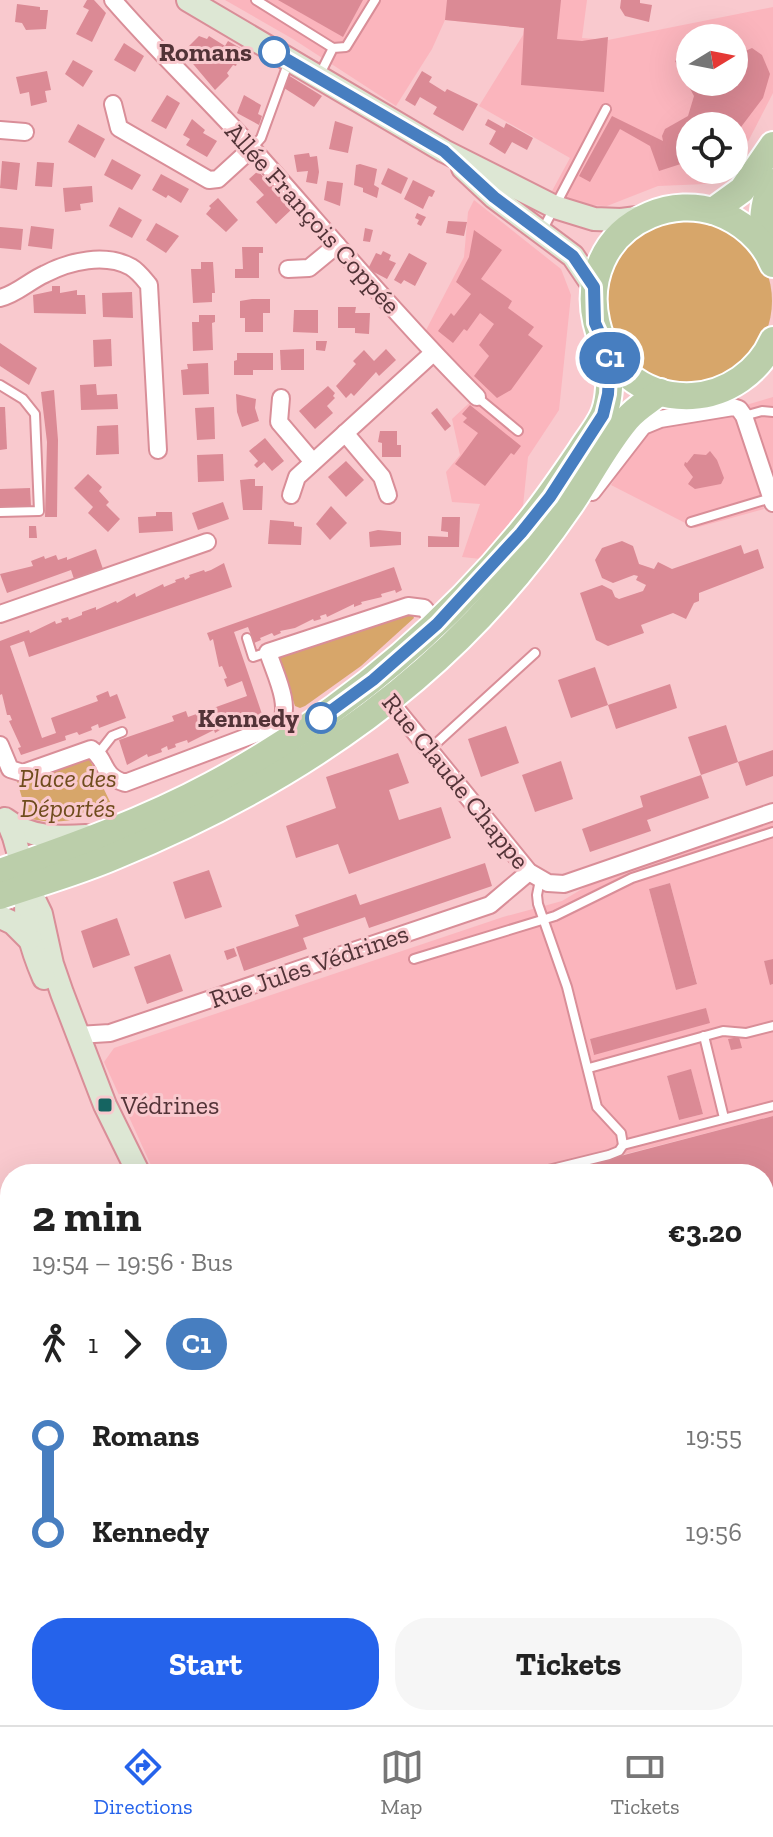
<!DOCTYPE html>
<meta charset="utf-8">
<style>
body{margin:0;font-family:"Zilla Slab",serif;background:#f6f6f6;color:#222;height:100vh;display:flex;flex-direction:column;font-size:30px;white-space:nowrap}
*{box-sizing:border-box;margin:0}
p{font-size:26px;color:#767676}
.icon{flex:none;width:44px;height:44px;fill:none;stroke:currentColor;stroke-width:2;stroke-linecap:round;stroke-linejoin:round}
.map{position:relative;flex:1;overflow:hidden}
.panel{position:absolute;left:0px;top:1164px;width:774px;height:562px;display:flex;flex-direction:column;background:#fff;border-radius:32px 32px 0 0;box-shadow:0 8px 32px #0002}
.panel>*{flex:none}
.badge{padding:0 16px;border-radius:26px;font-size:28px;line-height:52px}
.needle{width:52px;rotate:80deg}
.tools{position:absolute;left:676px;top:24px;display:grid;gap:16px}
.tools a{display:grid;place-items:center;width:72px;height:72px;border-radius:50%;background:#fff;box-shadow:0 8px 32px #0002;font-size:40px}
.map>.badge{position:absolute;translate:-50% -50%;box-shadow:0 0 0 4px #fff}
.legs{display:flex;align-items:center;gap:12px;height:88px;padding:0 32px;font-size:26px}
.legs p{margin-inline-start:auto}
.overview{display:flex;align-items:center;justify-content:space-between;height:136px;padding:0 32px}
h1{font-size:44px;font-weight:700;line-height:60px}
.primary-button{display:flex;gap:16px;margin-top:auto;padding:16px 32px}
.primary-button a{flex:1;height:92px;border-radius:32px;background:#2563eb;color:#fff;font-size:32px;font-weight:700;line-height:92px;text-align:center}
.primary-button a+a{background:#f6f6f6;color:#222}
ul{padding:0 32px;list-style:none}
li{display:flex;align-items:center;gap:28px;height:96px;font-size:30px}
li i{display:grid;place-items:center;width:12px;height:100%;margin:0 10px;background:currentColor}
li i::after{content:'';width:20px;height:20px;margin:-10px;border:6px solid;border-radius:50%;background:#fff}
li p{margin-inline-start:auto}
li:first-child i{background:linear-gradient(#0000 50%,currentColor 0)}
li:last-child i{background:linear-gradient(currentColor 50%,#0000 0)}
.dock{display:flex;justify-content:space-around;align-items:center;height:112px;border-top:2px solid #e0e0e0;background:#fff;font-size:22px;color:#767676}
.dock a{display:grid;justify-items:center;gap:4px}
.dock .on{color:#2563eb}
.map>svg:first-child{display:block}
.built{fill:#fbb5bd;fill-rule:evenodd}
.green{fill:#d7a66a}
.forest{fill:#ce9b5d}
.building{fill:#db8a95}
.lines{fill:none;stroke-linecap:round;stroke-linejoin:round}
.lane-casing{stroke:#d98e98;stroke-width:12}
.street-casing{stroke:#d98e98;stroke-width:20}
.secondary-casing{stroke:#d98e98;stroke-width:26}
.primary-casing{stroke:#fff;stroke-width:30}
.lane{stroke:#fff;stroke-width:8}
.street{stroke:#fff;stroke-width:16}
.secondary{stroke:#dde7d4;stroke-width:22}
.primary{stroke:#bbceaa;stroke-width:26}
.line-1-casing{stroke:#fff;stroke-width:18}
.line-1{stroke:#477ec0;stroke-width:12}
.stop-1-dot{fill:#fff;stroke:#477ec0;stroke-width:4}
.poi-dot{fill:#156461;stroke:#f9c9ce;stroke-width:3}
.labels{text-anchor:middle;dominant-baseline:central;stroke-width:6;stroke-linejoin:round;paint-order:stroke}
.stop-label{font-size:26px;font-weight:bold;fill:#523337;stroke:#f9c9ce;text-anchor:end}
.street-label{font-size:26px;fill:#523337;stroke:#f9c9ce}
.park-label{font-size:26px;font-style:italic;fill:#6f4c1d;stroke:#f9c9ce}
.poi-label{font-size:26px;fill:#523337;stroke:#f9c9ce;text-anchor:start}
</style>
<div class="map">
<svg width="773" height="1725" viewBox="0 0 773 1725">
<rect width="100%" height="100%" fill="#f9c9ce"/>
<g class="built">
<path d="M 225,0 L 587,0 L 582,38 L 608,40 L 773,7 L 773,93 L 734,169 L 734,126 L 690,126 L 690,170 L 734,170 L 720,180 L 706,184 L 658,186 L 607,206 L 583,205 L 552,191 L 570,158 L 479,106 L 523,35 L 524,28 L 445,20 L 432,49 L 396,106 L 293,39 ZM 690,38 L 734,38 L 734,82 L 690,82 Z"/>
<path d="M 474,200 L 561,269 L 571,295 L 559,410 L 528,457 L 523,506 L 481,559 L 462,557 L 480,504 L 452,502 L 446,472 L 460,455 L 452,419 L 480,393 L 424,334 L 464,257 L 468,212 Z"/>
<path d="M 773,397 L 773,486 L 746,405 Z"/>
<path d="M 730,413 L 738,419 L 764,509 L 695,528 L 611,485 L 643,434 L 651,428 Z"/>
<path d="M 773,820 L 773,959 L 764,961 L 771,985 L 773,984 L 773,1116 L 548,1174 L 155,1174 L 104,1062 L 114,1048 L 503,917 L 562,901 L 587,886 ZM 670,883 L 697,983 L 676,990 L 649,889 ZM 706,1009 L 594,1054 L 593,1054 L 590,1039 ZM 691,1070 L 703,1114 L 679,1120 L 667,1076 Z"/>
<path d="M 773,1217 L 773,1289 L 764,1292 L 764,1219 Z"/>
</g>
<g class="green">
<circle cx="688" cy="301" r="84"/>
<path d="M 411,611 L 414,618 L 361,666 L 305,706 L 300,708 L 295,706 L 278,657 Z"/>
<path d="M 89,758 L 112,806 C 79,818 63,827 28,818 L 17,781 Z"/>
<path d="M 10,1276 L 10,1716 L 394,1716 L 397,1725 L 0,1725 L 0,1280 Z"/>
<path d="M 773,1463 L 773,1503 L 767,1503 L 765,1464 Z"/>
</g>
<g class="forest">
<path d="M 10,1648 L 10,1716 L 27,1716 L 34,1725 L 0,1725 L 0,1651 Z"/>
<path d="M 194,1716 L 265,1716 L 271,1725 L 199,1725 Z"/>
</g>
<g class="building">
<path d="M 87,0 L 94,0 L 106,13 L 92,42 L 76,34 L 89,10 L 83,7 Z"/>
<path d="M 278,0 L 363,0 L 343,37 Z"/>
<path d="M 447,0 L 561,0 L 557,39 L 582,41 L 608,37 L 604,92 L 521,85 L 524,28 L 445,20 Z"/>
<path d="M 621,0 L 640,0 L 640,3 L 652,5 L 649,22 L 625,16 L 620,8 Z"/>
<path d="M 17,4 L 40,7 L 40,10 L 48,10 L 46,29 L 26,30 L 22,23 L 15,22 Z"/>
<path d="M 199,36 L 207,39 L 209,36 L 225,46 L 228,41 L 242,49 L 236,66 L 233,65 L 227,73 L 229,76 L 215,90 L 183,52 Z"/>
<path d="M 734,39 L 741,53 L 752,48 L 762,55 L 770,74 L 763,98 L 741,127 L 734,133 L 734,126 L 690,126 L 690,161 L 659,171 L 650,146 L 620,129 L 590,182 L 579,176 L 612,116 L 663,141 L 662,136 L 665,129 L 688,116 L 694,96 L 675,61 L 690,51 L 690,82 L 734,82 Z"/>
<path d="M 124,43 L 144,56 L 135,72 L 114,60 Z"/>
<path d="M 73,60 L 93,71 L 83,87 L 65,74 Z"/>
<path d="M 47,71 L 51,90 L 45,91 L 47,102 L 31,106 L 29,92 L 20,94 L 16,77 Z"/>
<path d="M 422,71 L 432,77 L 429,82 L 445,92 L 447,89 L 478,104 L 463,131 L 433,114 L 437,107 L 420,97 L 415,106 L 405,100 Z"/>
<path d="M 288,75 L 322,96 L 314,107 L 284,88 Z"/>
<path d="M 167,95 L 180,103 L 166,129 L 151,121 Z"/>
<path d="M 244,95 L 261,105 L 258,114 L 262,116 L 259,125 L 237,113 Z"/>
<path d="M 192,119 L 205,130 L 203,133 L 217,141 L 207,157 L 186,145 L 190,139 L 183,135 Z"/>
<path d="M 488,119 L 504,128 L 506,123 L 533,138 L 527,150 L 512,142 L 505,154 L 489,144 L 496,131 L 485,125 Z"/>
<path d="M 335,121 L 353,127 L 348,153 L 329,149 Z"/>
<path d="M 78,124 L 105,139 L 95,158 L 68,142 Z"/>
<path d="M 309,153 L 310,157 L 317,156 L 319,172 L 317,184 L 306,182 L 308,171 L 297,172 L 294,155 Z"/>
<path d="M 112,159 L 141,175 L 132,190 L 104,175 Z"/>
<path d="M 2,161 L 20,163 L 17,190 L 0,188 Z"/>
<path d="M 37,162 L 54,163 L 52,187 L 35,186 Z"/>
<path d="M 360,164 L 377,169 L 374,185 L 379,188 L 377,198 L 363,192 L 363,188 L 354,185 L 356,165 Z"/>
<path d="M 388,168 L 408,178 L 401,194 L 381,184 Z"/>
<path d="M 258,171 L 292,209 L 276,224 L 256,202 L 264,195 L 249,179 Z"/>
<path d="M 161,174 L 189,189 L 181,203 L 168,195 L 166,198 L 152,190 Z"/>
<path d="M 413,180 L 435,191 L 432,197 L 429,196 L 423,209 L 404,199 Z"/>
<path d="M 327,181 L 343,183 L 340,206 L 324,200 Z"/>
<path d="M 92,186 L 93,202 L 80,204 L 81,210 L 65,212 L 63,188 Z"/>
<path d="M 218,198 L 238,220 L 226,232 L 206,214 L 211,208 L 209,206 Z"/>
<path d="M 119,207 L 142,220 L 132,238 L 109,226 Z"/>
<path d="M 417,213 L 426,217 L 421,226 L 417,224 L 419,220 L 415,218 Z"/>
<path d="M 448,221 L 467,222 L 464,236 L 446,233 Z"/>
<path d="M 156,223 L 179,236 L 166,253 L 146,240 Z"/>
<path d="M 31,226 L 54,229 L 52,249 L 28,246 Z"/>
<path d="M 0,227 L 23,229 L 21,250 L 0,248 Z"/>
<path d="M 365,228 L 373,230 L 370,242 L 363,241 Z"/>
<path d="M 474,230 L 502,250 L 481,279 L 512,301 L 508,308 L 534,327 L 528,335 L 543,346 L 511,390 L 497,398 L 474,376 L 489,356 L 479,345 L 494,324 L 480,313 L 467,331 L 464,329 L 453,343 L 438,331 L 451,313 L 454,316 L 471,294 L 456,282 L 469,257 Z"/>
<path d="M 242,247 L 263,247 L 263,253 L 259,253 L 259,278 L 235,278 L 235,269 L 243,269 Z"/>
<path d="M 383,251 L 391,255 L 389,260 L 396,263 L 387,279 L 368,269 L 376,253 L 381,255 Z"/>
<path d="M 409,253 L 427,263 L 415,286 L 404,280 L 401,284 L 394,280 Z"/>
<path d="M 201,262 L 213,262 L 215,293 L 212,293 L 212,302 L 193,303 L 191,269 L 201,269 Z"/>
<path d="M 52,286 L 60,286 L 60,293 L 77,290 L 77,295 L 85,295 L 86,314 L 34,313 L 33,295 L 52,291 Z"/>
<path d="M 132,292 L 133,318 L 103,317 L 102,293 Z"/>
<path d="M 252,299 L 270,299 L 270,313 L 263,313 L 263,332 L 245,332 L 245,318 L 240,318 L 240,301 Z"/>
<path d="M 338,307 L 356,307 L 355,313 L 370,313 L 369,334 L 355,333 L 355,328 L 338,328 Z"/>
<path d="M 294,310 L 318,310 L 318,333 L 293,332 Z"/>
<path d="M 199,315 L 215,315 L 215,322 L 212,323 L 213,350 L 193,351 L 192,322 L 199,322 Z"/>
<path d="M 111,339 L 112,366 L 94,367 L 93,340 Z"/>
<path d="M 316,341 L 327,341 L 325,351 L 316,350 Z"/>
<path d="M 0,343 L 37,368 L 29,385 L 0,366 Z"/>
<path d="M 304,349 L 304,370 L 281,370 L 280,350 Z"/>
<path d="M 386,349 L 396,360 L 379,376 L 376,372 L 354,396 L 351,393 L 346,398 L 336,386 L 356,364 L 353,361 L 364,350 L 374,361 Z"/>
<path d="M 237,353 L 273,353 L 273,370 L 253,370 L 253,375 L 234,375 L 234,361 L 237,360 Z"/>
<path d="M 208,363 L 209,394 L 183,395 L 181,370 L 188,369 L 187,364 Z"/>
<path d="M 96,384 L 97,395 L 117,394 L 118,409 L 81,410 L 80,385 Z"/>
<path d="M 328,386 L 335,393 L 333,396 L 335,398 L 327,406 L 333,413 L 315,429 L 299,411 Z"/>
<path d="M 54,390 L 58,440 L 57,517 L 45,517 L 47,442 L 41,392 Z"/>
<path d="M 236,394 L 256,399 L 255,408 L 259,421 L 242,427 L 237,412 Z"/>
<path d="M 470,405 L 521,446 L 514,455 L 511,453 L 485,486 L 455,464 L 478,433 L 463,422 L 467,418 L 462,414 Z"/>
<path d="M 0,407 L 5,407 L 7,449 L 0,450 Z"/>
<path d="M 214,407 L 215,439 L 197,440 L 195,408 Z"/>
<path d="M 437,408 L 451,426 L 445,431 L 431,413 Z"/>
<path d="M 118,425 L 119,454 L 96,455 L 97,426 Z"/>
<path d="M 380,431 L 397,431 L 397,445 L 401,445 L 401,457 L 382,457 L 382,443 L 378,442 Z"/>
<path d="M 265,438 L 284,461 L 272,471 L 264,462 L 257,468 L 254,465 L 258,461 L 249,451 Z"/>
<path d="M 710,451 L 717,460 L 724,478 L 721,484 L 695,489 L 688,484 L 693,477 L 684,465 L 685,462 L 687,463 L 694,454 L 706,455 Z"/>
<path d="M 223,454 L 224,481 L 198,482 L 197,455 Z"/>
<path d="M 346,461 L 364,480 L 346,497 L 328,477 Z"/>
<path d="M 88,474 L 102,487 L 99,491 L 109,502 L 106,505 L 120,519 L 108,532 L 88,513 L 93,507 L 74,488 Z"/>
<path d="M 250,479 L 255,479 L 255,486 L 263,486 L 262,510 L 243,510 L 240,480 Z"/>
<path d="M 30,488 L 31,506 L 0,507 L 0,489 Z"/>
<path d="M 223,502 L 229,519 L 198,530 L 192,513 Z"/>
<path d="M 331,506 L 347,523 L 330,540 L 316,524 Z"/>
<path d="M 156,512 L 172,512 L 173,531 L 139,533 L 138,517 L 156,516 Z"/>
<path d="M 442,517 L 460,517 L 459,547 L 428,547 L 428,536 L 448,537 L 448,532 L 441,531 Z"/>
<path d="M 270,520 L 294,522 L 294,526 L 302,527 L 301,545 L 268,544 Z"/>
<path d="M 29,526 L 36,526 L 37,538 L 29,538 Z"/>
<path d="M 378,530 L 401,532 L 401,545 L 370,547 L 369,532 Z"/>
<path d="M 622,541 L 633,546 L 639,564 L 654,569 L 658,562 L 672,569 L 741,545 L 744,554 L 758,549 L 764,568 L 699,593 L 699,601 L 694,603 L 686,619 L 673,613 L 641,625 L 644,633 L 608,646 L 596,640 L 580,593 L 602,585 L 612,590 L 615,597 L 619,599 L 643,591 L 646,585 L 636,580 L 638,576 L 634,575 L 613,583 L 602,578 L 595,560 L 602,548 Z"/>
<path d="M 96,549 L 103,569 L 74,579 L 71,570 L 7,593 L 0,574 L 33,566 L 31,561 L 44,556 L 45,559 L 56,555 L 58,560 L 67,557 L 67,560 Z"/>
<path d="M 224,563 L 232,587 L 29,657 L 24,641 L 10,646 L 42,738 L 56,733 L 51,718 L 98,701 L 96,696 L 108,691 L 110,697 L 117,694 L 126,718 L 99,728 L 98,724 L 91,727 L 92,730 L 79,735 L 77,732 L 65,736 L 66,740 L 21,755 L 18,748 L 21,747 L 9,721 L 12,720 L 10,715 L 7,715 L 2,694 L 0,695 L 0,641 L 29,630 L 30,633 L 55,621 L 56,624 L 62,622 L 61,619 L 68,617 L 69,620 L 82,615 L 82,612 L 96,607 L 96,610 L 116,601 L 117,603 L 135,593 L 136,597 L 163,584 L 164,587 L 176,582 L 175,580 L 184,577 L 185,580 L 190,577 L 189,575 L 204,570 L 205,572 L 211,570 Z"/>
<path d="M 394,567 L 402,590 L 396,593 L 395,590 L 381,594 L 382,597 L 361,602 L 362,604 L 354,607 L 354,604 L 327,617 L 326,614 L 320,616 L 321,619 L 314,621 L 313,619 L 295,628 L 280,631 L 281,633 L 274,636 L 272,633 L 260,638 L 261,640 L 254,643 L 248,627 L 234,632 L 263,717 L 255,719 L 254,716 L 229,729 L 228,725 L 215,733 L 214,730 L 188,743 L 187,740 L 175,744 L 176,747 L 168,750 L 167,746 L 161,749 L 162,752 L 148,757 L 147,754 L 127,765 L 119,740 L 174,721 L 172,716 L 186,711 L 188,717 L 247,696 L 242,681 L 227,687 L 224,679 L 227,678 L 222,666 L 219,667 L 213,639 L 210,641 L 207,633 Z"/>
<path d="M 595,667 L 608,705 L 571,718 L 558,680 Z"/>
<path d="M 670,684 L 677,708 L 616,729 L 608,705 Z"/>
<path d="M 726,725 L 738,762 L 701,775 L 709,798 L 647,820 L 651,831 L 590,852 L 582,829 L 643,807 L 640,796 L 701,775 L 688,737 Z"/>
<path d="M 506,726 L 519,763 L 481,777 L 468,739 Z"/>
<path d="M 773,750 L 773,776 L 746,786 L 738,762 Z"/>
<path d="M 398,753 L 409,783 L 389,790 L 399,820 L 441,807 L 451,838 L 349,874 L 338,844 L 296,858 L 286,826 L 336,808 L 326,777 Z"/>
<path d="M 561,761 L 573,799 L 535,812 L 522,775 Z"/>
<path d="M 485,863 L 492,886 L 369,928 L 365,917 L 303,938 L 307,949 L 244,971 L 236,947 L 299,926 L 295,915 L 356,894 L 360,905 Z"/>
<path d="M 209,870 L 222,907 L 185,919 L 173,882 Z"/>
<path d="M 670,883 L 697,984 L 676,990 L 649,889 Z"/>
<path d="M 117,918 L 130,955 L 93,968 L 81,931 Z"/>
<path d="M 234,948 L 237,956 L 227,960 L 224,951 Z"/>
<path d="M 170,954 L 183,991 L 147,1004 L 134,967 Z"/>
<path d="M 773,959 L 773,984 L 770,985 L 764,961 Z"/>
<path d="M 706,1008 L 710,1023 L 594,1055 L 590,1039 Z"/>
<path d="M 739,1037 L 742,1048 L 731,1050 L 728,1039 Z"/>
<path d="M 691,1069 L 703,1114 L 679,1120 L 667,1076 Z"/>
<path d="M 773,1116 L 773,1217 L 764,1219 L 764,1174 L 552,1174 Z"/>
<path d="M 9,1356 L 10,1356 L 10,1393 L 1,1391 Z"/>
<path d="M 773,1376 L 773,1399 L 764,1402 L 764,1379 Z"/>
<path d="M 773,1525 L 773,1552 L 764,1555 L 764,1528 Z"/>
<path d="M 773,1710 L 773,1725 L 713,1725 L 727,1716 L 764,1716 L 764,1713 Z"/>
<path d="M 576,1716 L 602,1716 L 593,1720 L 594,1725 L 579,1725 Z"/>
<path d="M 659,1716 L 670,1716 L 671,1721 L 667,1722 L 668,1725 L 651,1725 L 649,1720 Z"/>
</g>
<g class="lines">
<g class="lane-casing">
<g id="lane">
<path d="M 256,0 L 333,48"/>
<path d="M 320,74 L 333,48 L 346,47 L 375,0"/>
<path d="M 252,148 L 261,138 L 289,61"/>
<path d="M 542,231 L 606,109"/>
<path d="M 0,385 L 23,399 L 35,414 L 39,511 L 0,512"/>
<path d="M 477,397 L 518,431"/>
<path d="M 744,416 L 762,411 L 773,412"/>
<path d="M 691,522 L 771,498"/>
<path d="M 247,638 L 253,657 L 268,652"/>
<path d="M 431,748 L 535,653"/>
<path d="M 98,754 L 112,736 L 122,732"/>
<path d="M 414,959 L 555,916 L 632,878 L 773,832"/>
<path d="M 704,1036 L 724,1118"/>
<path d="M 589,1068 L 723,1031 L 746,1033 L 773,1026"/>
<path d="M 623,1145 L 773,1106"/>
<path d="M 532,1174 L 609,1155 L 619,1151 L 623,1145 L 621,1133 L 597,1107 L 567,987 L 538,904 L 537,895 L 540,880"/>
<path d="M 764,1251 L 773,1249"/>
<path d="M 764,1274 L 773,1271"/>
<path d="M 764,1310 L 773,1335"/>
<path d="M 764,1345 L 773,1342"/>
<path d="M 619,1725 L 642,1716"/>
</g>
</g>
<g class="street-casing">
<g id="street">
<path d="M 113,0 C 157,51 206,97 251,147 C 326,231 398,318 477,397"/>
<path d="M 113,104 L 119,128 L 209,180 L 218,179 L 252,148"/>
<path d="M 0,130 L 25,132"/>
<path d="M 288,269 L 309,268 L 337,245"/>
<path d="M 0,298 C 17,294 29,281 45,274 C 70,261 105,253 131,267 C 138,271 144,279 149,285 L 158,450"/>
<path d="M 281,398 L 279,422 L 313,462"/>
<path d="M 345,433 L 382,477 L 388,495"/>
<path d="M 592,492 L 643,426 L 660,419 L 733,407 L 739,409 L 744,416 L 773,503"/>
<path d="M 291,495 L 297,477 L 433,353"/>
<path d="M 0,614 L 207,542"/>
<path d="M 383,693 L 529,872 L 548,883 L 564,884 L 773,812"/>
<path d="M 0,745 L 10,769 L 23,773 L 91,749 C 108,760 100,775 125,783 L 279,725 C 293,707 274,672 268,652 L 408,606 L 424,608 L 437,624"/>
<path d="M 78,1035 L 110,1033 L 490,905 L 529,872"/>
<path d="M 764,1309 L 773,1306"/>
<path d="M 764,1629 L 773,1626"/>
<path d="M 488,1725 L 514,1716"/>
</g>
</g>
<g class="secondary-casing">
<g id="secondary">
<path d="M 188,0 L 444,151 L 555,207 L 594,219 L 621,220 L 645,217"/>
<path d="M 463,168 L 494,197 L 573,256 L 594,287"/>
<path d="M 5,819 C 29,838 58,838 86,836"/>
<path d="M 8,822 L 14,837 L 28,887 L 41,914 L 52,964 L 62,993 L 105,1105 L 139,1174"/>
<path d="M 27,888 C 23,921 31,948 44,978"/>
<path d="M 0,917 L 13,923 L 29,939"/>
<path d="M 406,1716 L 409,1725"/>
</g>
</g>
<g class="primary-casing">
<g id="primary">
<path d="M 713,211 L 742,190 L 773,145"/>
<path d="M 762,244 C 763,223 762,201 773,182"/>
<path d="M 773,264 C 763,239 741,221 716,212 C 695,205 671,206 650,215 C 555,255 588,401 692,396 C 727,394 759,372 773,340"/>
<path d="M 0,872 C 72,847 145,821 212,785 C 333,720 441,632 527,525 C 546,502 563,477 580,452 C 587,440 597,429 603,416 C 611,398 609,376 610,356"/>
<path d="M 0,896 C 38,883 78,872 115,856 C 259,797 395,714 499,596 C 525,567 548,537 570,505 C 589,477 605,445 627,419 C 636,408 649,401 660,392"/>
</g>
</g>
<use href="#lane" class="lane"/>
<use href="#street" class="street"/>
<use href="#secondary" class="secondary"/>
<use href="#primary" class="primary"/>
</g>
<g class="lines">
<g class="line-1-casing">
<path id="line-1" d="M 274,52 L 444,151 L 494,197 L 573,256 L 594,287 L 595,323 L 610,356 L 608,394 L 603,415 L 550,497 L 521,533 L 437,624 L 373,680 L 321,718"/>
</g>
<use href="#line-1" class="line-1"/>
</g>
<g class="stop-1-dot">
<circle cx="274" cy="52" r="14"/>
<circle cx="321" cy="718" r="14"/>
</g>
<rect class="poi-dot" x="97" y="1097" width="16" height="16" rx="4"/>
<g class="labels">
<g class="stop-label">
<text x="252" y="52">Romans</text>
<text x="299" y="718">Kennedy</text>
</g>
<g class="street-label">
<text transform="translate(313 218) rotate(48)">Allée François Coppée</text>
<text transform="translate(456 781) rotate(51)">Rue Claude Chappe</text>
<text transform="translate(309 966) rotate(-19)">Rue Jules Védrines</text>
</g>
<g class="park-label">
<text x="68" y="778">Place des<tspan x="68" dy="30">Déportés</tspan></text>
</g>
<g class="poi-label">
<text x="121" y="1105">Védrines</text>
</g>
</g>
</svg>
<div class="tools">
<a><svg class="needle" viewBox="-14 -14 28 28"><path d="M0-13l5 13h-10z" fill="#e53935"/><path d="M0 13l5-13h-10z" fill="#767676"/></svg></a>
<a><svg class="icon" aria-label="locate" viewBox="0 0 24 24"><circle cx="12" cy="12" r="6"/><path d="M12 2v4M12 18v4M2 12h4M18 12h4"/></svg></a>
</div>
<b class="badge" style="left:610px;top:358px;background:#477ec0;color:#fff">C1</b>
<section class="panel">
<div class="overview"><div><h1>2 min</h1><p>19:54 – 19:56 · Bus</p></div><b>€3.20</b></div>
<div class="legs"><svg class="icon" aria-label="walk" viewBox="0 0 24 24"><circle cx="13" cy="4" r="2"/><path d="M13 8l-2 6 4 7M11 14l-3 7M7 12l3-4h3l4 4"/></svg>1<svg class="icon" aria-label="forward" viewBox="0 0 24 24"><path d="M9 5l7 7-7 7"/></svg><b class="badge" style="background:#477ec0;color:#fff">C1</b></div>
<ul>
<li><i style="color:#477ec0"></i><b>Romans</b><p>19:55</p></li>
<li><i style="color:#477ec0"></i><b>Kennedy</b><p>19:56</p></li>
</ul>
<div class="primary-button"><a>Start</a><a>Tickets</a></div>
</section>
</div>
<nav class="dock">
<a class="on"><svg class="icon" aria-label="directions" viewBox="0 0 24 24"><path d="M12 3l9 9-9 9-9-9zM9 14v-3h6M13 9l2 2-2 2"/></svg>Directions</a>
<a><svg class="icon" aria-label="map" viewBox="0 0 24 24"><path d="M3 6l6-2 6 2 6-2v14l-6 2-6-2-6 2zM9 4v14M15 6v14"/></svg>Map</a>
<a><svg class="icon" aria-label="tickets" viewBox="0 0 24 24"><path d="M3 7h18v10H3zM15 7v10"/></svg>Tickets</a>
</nav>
